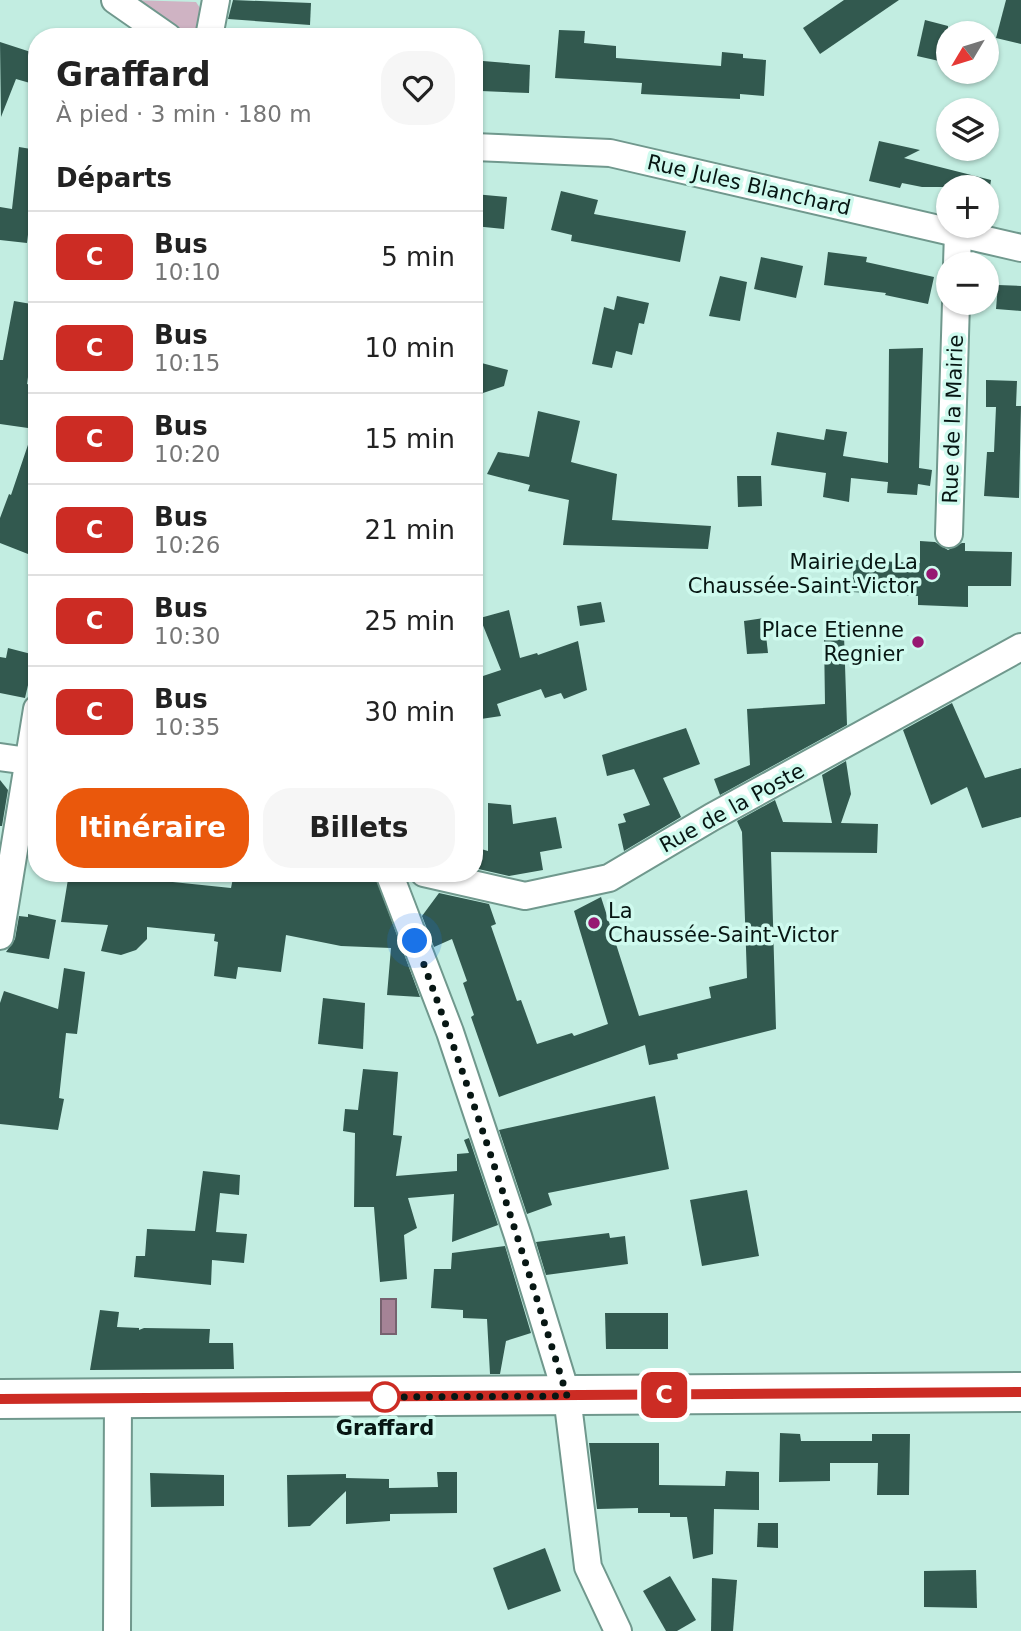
<!DOCTYPE html>
<html lang="fr">
<meta charset="utf-8">
<style>
body{margin:0;font-family:"DejaVu Sans",sans-serif;background:#f6f6f6;color:#222;height:100vh;display:flex;flex-direction:column;font-size:26px;white-space:nowrap}
*{box-sizing:border-box;margin:0}
p{font-size:23px;color:#767676}
.icon{flex:none;width:38px;height:38px;fill:none;stroke:currentColor;stroke-width:2;stroke-linecap:round;stroke-linejoin:round}
.map{position:relative;flex:1;overflow:hidden}
.panel{position:absolute;left:28px;top:28px;width:455px;height:854px;display:flex;flex-direction:column;background:#fff;border-radius:28px;box-shadow:0 2px 5px #0004}
.panel>*{flex:none}
.badge{padding:0 14px;border-radius:10px;font-size:24px;line-height:46px}
.needle{width:46px;rotate:232deg}
.tools{position:absolute;left:936px;top:21px;display:grid;gap:14px}
.tools a{display:grid;place-items:center;width:63px;height:63px;border-radius:50%;background:#fff;box-shadow:0 2px 5px #0004;font-size:35px}
.you{position:absolute;width:35px;height:35px;margin:-18px;border:5px solid #fff;border-radius:50%;background:#1a73e8;box-shadow:0 0 0 10px #1a73e833}
.map>.badge{position:absolute;translate:-50% -50%;box-shadow:0 0 0 4px #fff}
h2{padding:0 28px;font-size:26px;line-height:63px}
.round{display:grid;place-items:center;flex:none;width:74px;height:74px;border-radius:28px;background:#f6f6f6}
.head{display:flex;align-items:center;justify-content:space-between;height:119px;padding:0 28px}
h1{font-size:33px;font-weight:800;line-height:52px}
.action{display:flex;gap:14px;margin-top:auto;padding:14px 28px}
.action a{flex:1;height:80px;border-radius:28px;background:#ea580c;color:#fff;font-size:28px;font-weight:800;line-height:80px;text-align:center}
.action a+a{background:#f6f6f6;color:#222}
ul{padding:0;list-style:none}
li{display:flex;align-items:center;gap:21px;height:91px;padding:0 28px;border-top:2px solid #e0e0e0}
li div{flex:1}
li b{display:block;font-size:26px}
li em{font-style:normal}
li .badge{min-width:77px;font-weight:700;text-align:center}
.map>svg:first-child{display:block}
.green{fill:#cfb3c3}
.water{fill:#a58396;stroke:#76626f;stroke-width:2}
.building{fill:#32594f}
.lines{fill:none;stroke-linecap:round;stroke-linejoin:round}
.minor-casing{stroke:#70988d;stroke-width:30}
.primary-casing{stroke:#70988d;stroke-width:42}
.minor{stroke:#fff;stroke-width:26}
.primary{stroke:#fff;stroke-width:38}
.line-casing{stroke:#fff;stroke-width:16}
.line{stroke:#cc2c24;stroke-width:10}
.walk{stroke:#071613;stroke-width:7;stroke-dasharray:0 12.6}
.poi-dot{fill:#971972;stroke:#cffaee;stroke-width:2.5}
.stop-dot{fill:#fff;stroke:#cc2c24;stroke-width:3.5}
.labels{text-anchor:middle;dominant-baseline:central;stroke-width:7;stroke-linejoin:round;paint-order:stroke}
.street-label{font-size:21px;fill:#071613;stroke:#cffaee}
.poi-label{font-size:21px;fill:#071613;stroke:#cffaee;text-anchor:end}
.stop-label{font-size:21px;font-weight:bold;fill:#071613;stroke:#cffaee}
</style>
<div class="map">
<svg width="1021" height="1631" viewBox="0 0 1021 1631">
<rect width="100%" height="100%" fill="#c2ede1"/>
<path class="green" d="M 131,0 L 196,2 L 202,11 L 194,37 L 185,37 Z"/>
<rect class="water" x="381" y="1299" width="15" height="35"/>
<g class="building">
<path d="M 233,0 L 311,3 L 310,25 L 228,19 Z"/>
<path d="M 844,0 L 899,0 L 820,54 L 803,28 Z"/>
<path d="M 1006,0 L 1021,0 L 1021,44 L 996,38 Z"/>
<path d="M 925,20 L 948,26 L 948,63 L 917,56 Z"/>
<path d="M 559,30 L 585,31 L 584,43 L 616,46 L 616,58 L 721,66 L 722,52 L 743,54 L 743,58 L 766,60 L 764,96 L 740,94 L 740,99 L 641,94 L 642,83 L 555,78 Z"/>
<path d="M 0,42 L 37,54 L 37,85 L 16,79 L 1,117 Z"/>
<path d="M 483,61 L 530,65 L 529,93 L 481,91 Z"/>
<path d="M 879,141 L 920,150 L 904,158 L 991,180 L 990,187 L 922,187 L 902,183 L 900,188 L 869,181 Z"/>
<path d="M 19,147 L 37,150 L 37,186 L 34,185 L 27,243 L 0,240 L 0,207 L 12,209 Z"/>
<path d="M 561,191 L 598,200 L 594,214 L 686,231 L 680,262 L 571,241 L 572,235 L 551,230 Z"/>
<path d="M 474,194 L 507,197 L 504,229 L 474,226 Z"/>
<path d="M 828,252 L 867,257 L 866,262 L 934,277 L 928,304 L 885,295 L 886,293 L 824,285 Z"/>
<path d="M 761,257 L 803,266 L 796,298 L 754,289 Z"/>
<path d="M 720,276 L 747,282 L 740,321 L 709,316 Z"/>
<path d="M 998,285 L 1021,286 L 1021,311 L 996,309 Z"/>
<path d="M 617,296 L 649,303 L 644,324 L 639,323 L 632,355 L 616,351 L 612,368 L 592,364 L 604,307 L 614,310 Z"/>
<path d="M 14,301 L 37,305 L 37,343 L 33,342 L 27,384 L 34,386 L 28,428 L 0,424 L 0,360 L 3,360 Z"/>
<path d="M 923,348 L 919,468 L 932,470 L 930,486 L 918,484 L 917,495 L 887,493 L 888,482 L 851,478 L 849,502 L 823,497 L 826,473 L 771,465 L 777,432 L 824,440 L 826,429 L 847,432 L 843,456 L 888,463 L 889,349 Z"/>
<path d="M 474,361 L 508,370 L 504,386 L 474,396 Z"/>
<path d="M 986,380 L 1017,381 L 1016,406 L 1021,406 L 1019,498 L 984,496 L 987,452 L 994,452 L 996,407 L 986,407 Z"/>
<path d="M 538,411 L 580,421 L 571,462 L 617,474 L 612,520 L 711,526 L 708,549 L 563,545 L 569,500 L 528,491 L 530,485 L 487,474 L 498,452 L 529,457 Z"/>
<path d="M 33,430 L 37,430 L 37,526 L 28,554 L 0,543 L 0,518 L 9,494 L 11,495 Z"/>
<path d="M 737,476 L 761,476 L 762,506 L 738,507 Z"/>
<path d="M 920,541 L 935,542 L 948,550 L 962,543 L 965,543 L 965,551 L 1012,552 L 1011,586 L 968,586 L 968,607 L 918,605 L 918,596 L 852,592 L 854,560 L 920,563 Z"/>
<path d="M 601,602 L 605,622 L 580,626 L 577,606 Z"/>
<path d="M 509,610 L 520,658 L 537,653 L 538,655 L 578,641 L 587,690 L 564,699 L 561,693 L 545,698 L 541,689 L 497,704 L 501,716 L 474,720 L 477,678 L 501,670 L 480,618 Z"/>
<path d="M 764,618 L 768,653 L 747,654 L 744,621 Z"/>
<path d="M 844,635 L 847,725 L 720,795 L 714,779 L 750,765 L 747,709 L 825,704 L 824,636 Z"/>
<path d="M 8,648 L 35,655 L 25,698 L 0,693 L 0,657 L 6,658 Z"/>
<path d="M 952,703 L 985,778 L 1021,768 L 1021,817 L 982,828 L 967,787 L 931,805 L 903,730 Z"/>
<path d="M 686,728 L 700,764 L 663,778 L 681,817 L 624,851 L 618,824 L 626,822 L 623,814 L 650,805 L 634,769 L 607,776 L 602,755 Z"/>
<path d="M 846,761 L 851,794 L 841,823 L 878,824 L 877,853 L 771,852 L 776,1029 L 677,1054 L 678,1059 L 649,1065 L 645,1045 L 499,1097 L 471,1017 L 474,1015 L 463,983 L 467,981 L 452,939 L 434,947 L 422,916 L 439,893 L 489,904 L 496,924 L 491,926 L 517,1001 L 521,1000 L 537,1044 L 572,1033 L 574,1036 L 608,1024 L 574,911 L 601,897 L 639,1016 L 711,998 L 709,987 L 747,978 L 742,832 L 737,821 L 775,800 L 783,822 L 832,823 L 822,775 Z"/>
<path d="M 0,780 L 8,790 L 2,826 L 0,826 Z"/>
<path d="M 488,803 L 511,805 L 513,824 L 556,817 L 562,848 L 540,852 L 543,870 L 509,876 L 474,868 L 474,847 L 488,851 Z"/>
<path d="M 69,873 L 135,873 L 134,878 L 231,888 L 234,873 L 340,873 L 370,882 L 368,873 L 374,873 L 420,997 L 387,995 L 391,948 L 341,946 L 286,935 L 281,972 L 238,967 L 236,979 L 214,976 L 218,942 L 214,941 L 215,934 L 147,927 L 147,939 L 136,950 L 121,955 L 101,951 L 108,925 L 61,922 Z"/>
<path d="M 28,914 L 56,920 L 49,959 L 6,952 L 15,939 L 19,916 L 28,917 Z"/>
<path d="M 64,968 L 85,972 L 77,1034 L 66,1033 L 59,1098 L 64,1099 L 58,1130 L 0,1124 L 0,1003 L 4,991 L 58,1009 Z"/>
<path d="M 323,998 L 365,1003 L 363,1049 L 318,1044 Z"/>
<path d="M 363,1069 L 398,1072 L 393,1135 L 402,1136 L 396,1176 L 457,1171 L 457,1154 L 469,1153 L 464,1140 L 469,1138 L 498,1225 L 452,1242 L 454,1194 L 408,1198 L 417,1228 L 404,1235 L 407,1279 L 380,1282 L 374,1207 L 354,1207 L 355,1133 L 343,1131 L 345,1109 L 358,1110 Z"/>
<path d="M 655,1096 L 669,1169 L 548,1193 L 552,1205 L 527,1214 L 499,1130 Z"/>
<path d="M 203,1171 L 240,1175 L 239,1195 L 220,1193 L 216,1232 L 247,1234 L 244,1263 L 212,1260 L 211,1285 L 134,1277 L 136,1256 L 145,1256 L 147,1229 L 195,1231 Z"/>
<path d="M 747,1190 L 759,1256 L 702,1266 L 690,1200 Z"/>
<path d="M 609,1233 L 610,1238 L 625,1236 L 628,1264 L 546,1275 L 536,1242 Z"/>
<path d="M 505,1246 L 531,1333 L 506,1341 L 500,1374 L 490,1374 L 487,1319 L 463,1318 L 463,1310 L 431,1308 L 434,1269 L 451,1269 L 452,1253 Z"/>
<path d="M 100,1310 L 119,1312 L 117,1327 L 139,1328 L 139,1330 L 144,1328 L 210,1329 L 209,1343 L 233,1343 L 234,1369 L 90,1370 Z"/>
<path d="M 605,1313 L 668,1313 L 668,1349 L 606,1349 Z"/>
<path d="M 780,1433 L 800,1434 L 801,1441 L 872,1441 L 872,1434 L 910,1434 L 909,1495 L 877,1495 L 878,1463 L 830,1463 L 830,1481 L 779,1482 Z"/>
<path d="M 589,1443 L 659,1443 L 659,1485 L 725,1486 L 726,1471 L 759,1472 L 759,1510 L 714,1509 L 713,1554 L 693,1559 L 687,1517 L 670,1517 L 670,1513 L 638,1513 L 638,1508 L 597,1509 Z"/>
<path d="M 437,1472 L 457,1472 L 457,1513 L 390,1514 L 390,1521 L 346,1524 L 346,1491 L 310,1526 L 288,1527 L 287,1475 L 346,1474 L 346,1478 L 389,1479 L 389,1488 L 438,1487 Z"/>
<path d="M 150,1473 L 224,1475 L 224,1506 L 151,1507 Z"/>
<path d="M 758,1523 L 778,1523 L 778,1548 L 757,1547 Z"/>
<path d="M 545,1548 L 561,1591 L 508,1610 L 493,1568 Z"/>
<path d="M 976,1570 L 977,1608 L 924,1607 L 924,1571 Z"/>
<path d="M 670,1576 L 696,1620 L 677,1631 L 666,1631 L 643,1591 Z"/>
<path d="M 712,1578 L 737,1580 L 733,1631 L 711,1631 Z"/>
</g>
<g class="lines">
<g class="minor-casing">
<g id="minor">
<path d="M 115,0 L 168,37"/>
<path d="M 209,37 L 216,0"/>
<path d="M 474,147 L 610,153 L 1021,248"/>
<path d="M 957,264 L 958,233"/>
<path d="M 949,534 L 956,303"/>
<path d="M 0,757 L 28,761"/>
<path d="M 389,873 L 450,1032 L 518,1236 L 567,1396 L 588,1567 L 618,1631"/>
<path d="M 424,873 L 525,896 L 609,878 L 712,817 L 1021,647"/>
<path d="M 0,936 L 37,709"/>
<path d="M 117,1631 L 118,1399"/>
</g>
</g>
<g class="primary-casing">
<path id="primary" d="M 0,1399 L 1021,1392"/>
</g>
<use href="#minor" class="minor"/>
<use href="#primary" class="primary"/>
</g>
<g class="lines">
<g class="line-casing">
<path id="line" d="M 0,1399 L 1021,1392"/>
</g>
<use href="#line" class="line"/>
<path class="walk" d="M 385,1397 L 382,1397 L 567,1396 C 520,1243 472,1091 415,941"/>
</g>
<g class="poi-dot">
<circle cx="932" cy="574" r="7"/>
<circle cx="918" cy="642" r="7"/>
<circle cx="594" cy="923" r="7"/>
</g>
<circle class="stop-dot" cx="385" cy="1397" r="14"/>
<g class="labels">
<g class="street-label">
<text transform="translate(749 185) rotate(13)">Rue Jules Blanchard</text>
<text transform="translate(953 419) rotate(-88)">Rue de la Mairie</text>
<text transform="translate(732 808) rotate(-29)">Rue de la Poste</text>
</g>
<g class="poi-label">
<text x="918" y="562">Mairie de La<tspan x="918" dy="24">Chaussée-Saint-Victor</tspan></text>
<text x="904" y="630">Place Etienne<tspan x="904" dy="24">Regnier</tspan></text>
<text x="608" y="911" text-anchor="start">La<tspan x="608" dy="24">Chaussée-Saint-Victor</tspan></text>
</g>
<g class="stop-label">
<text x="385" y="1428">Graffard</text>
</g>
</g>
</svg>
<div class="tools">
<a><svg class="needle" viewBox="-14 -14 28 28"><path d="M0-13l5 13h-10z" fill="#e53935"/><path d="M0 13l5-13h-10z" fill="#767676"/></svg></a>
<a><svg class="icon" aria-label="layers" viewBox="0 0 24 24"><path d="M12 4l9 5-9 5-9-5zM3 14l9 5 9-5"/></svg></a>
<a>+</a>
<a>−</a>
</div>
<div class="you" style="left:415px;top:941px"></div>
<b class="badge" style="left:664px;top:1395px;background:#cc2c24;color:#fff">C</b>
<section class="panel">
<div class="head"><div><h1>Graffard</h1><p>À pied · 3 min · 180 m</p></div><a class="round"><svg class="icon" aria-label="heart" viewBox="0 0 24 24"><path d="M12 20l-8-8c-3-5 5-10 8-4 3-6 11-1 8 4z"/></svg></a></div>
<h2>Départs</h2>
<ul>
<li><span class="badge" style="background:#cc2c24;color:#fff">C</span><div><b>Bus</b><p>10:10</p></div><em>5 min</em></li>
<li><span class="badge" style="background:#cc2c24;color:#fff">C</span><div><b>Bus</b><p>10:15</p></div><em>10 min</em></li>
<li><span class="badge" style="background:#cc2c24;color:#fff">C</span><div><b>Bus</b><p>10:20</p></div><em>15 min</em></li>
<li><span class="badge" style="background:#cc2c24;color:#fff">C</span><div><b>Bus</b><p>10:26</p></div><em>21 min</em></li>
<li><span class="badge" style="background:#cc2c24;color:#fff">C</span><div><b>Bus</b><p>10:30</p></div><em>25 min</em></li>
<li><span class="badge" style="background:#cc2c24;color:#fff">C</span><div><b>Bus</b><p>10:35</p></div><em>30 min</em></li>
</ul>
<div class="action"><a>Itinéraire</a><a>Billets</a></div>
</section>
</div>
